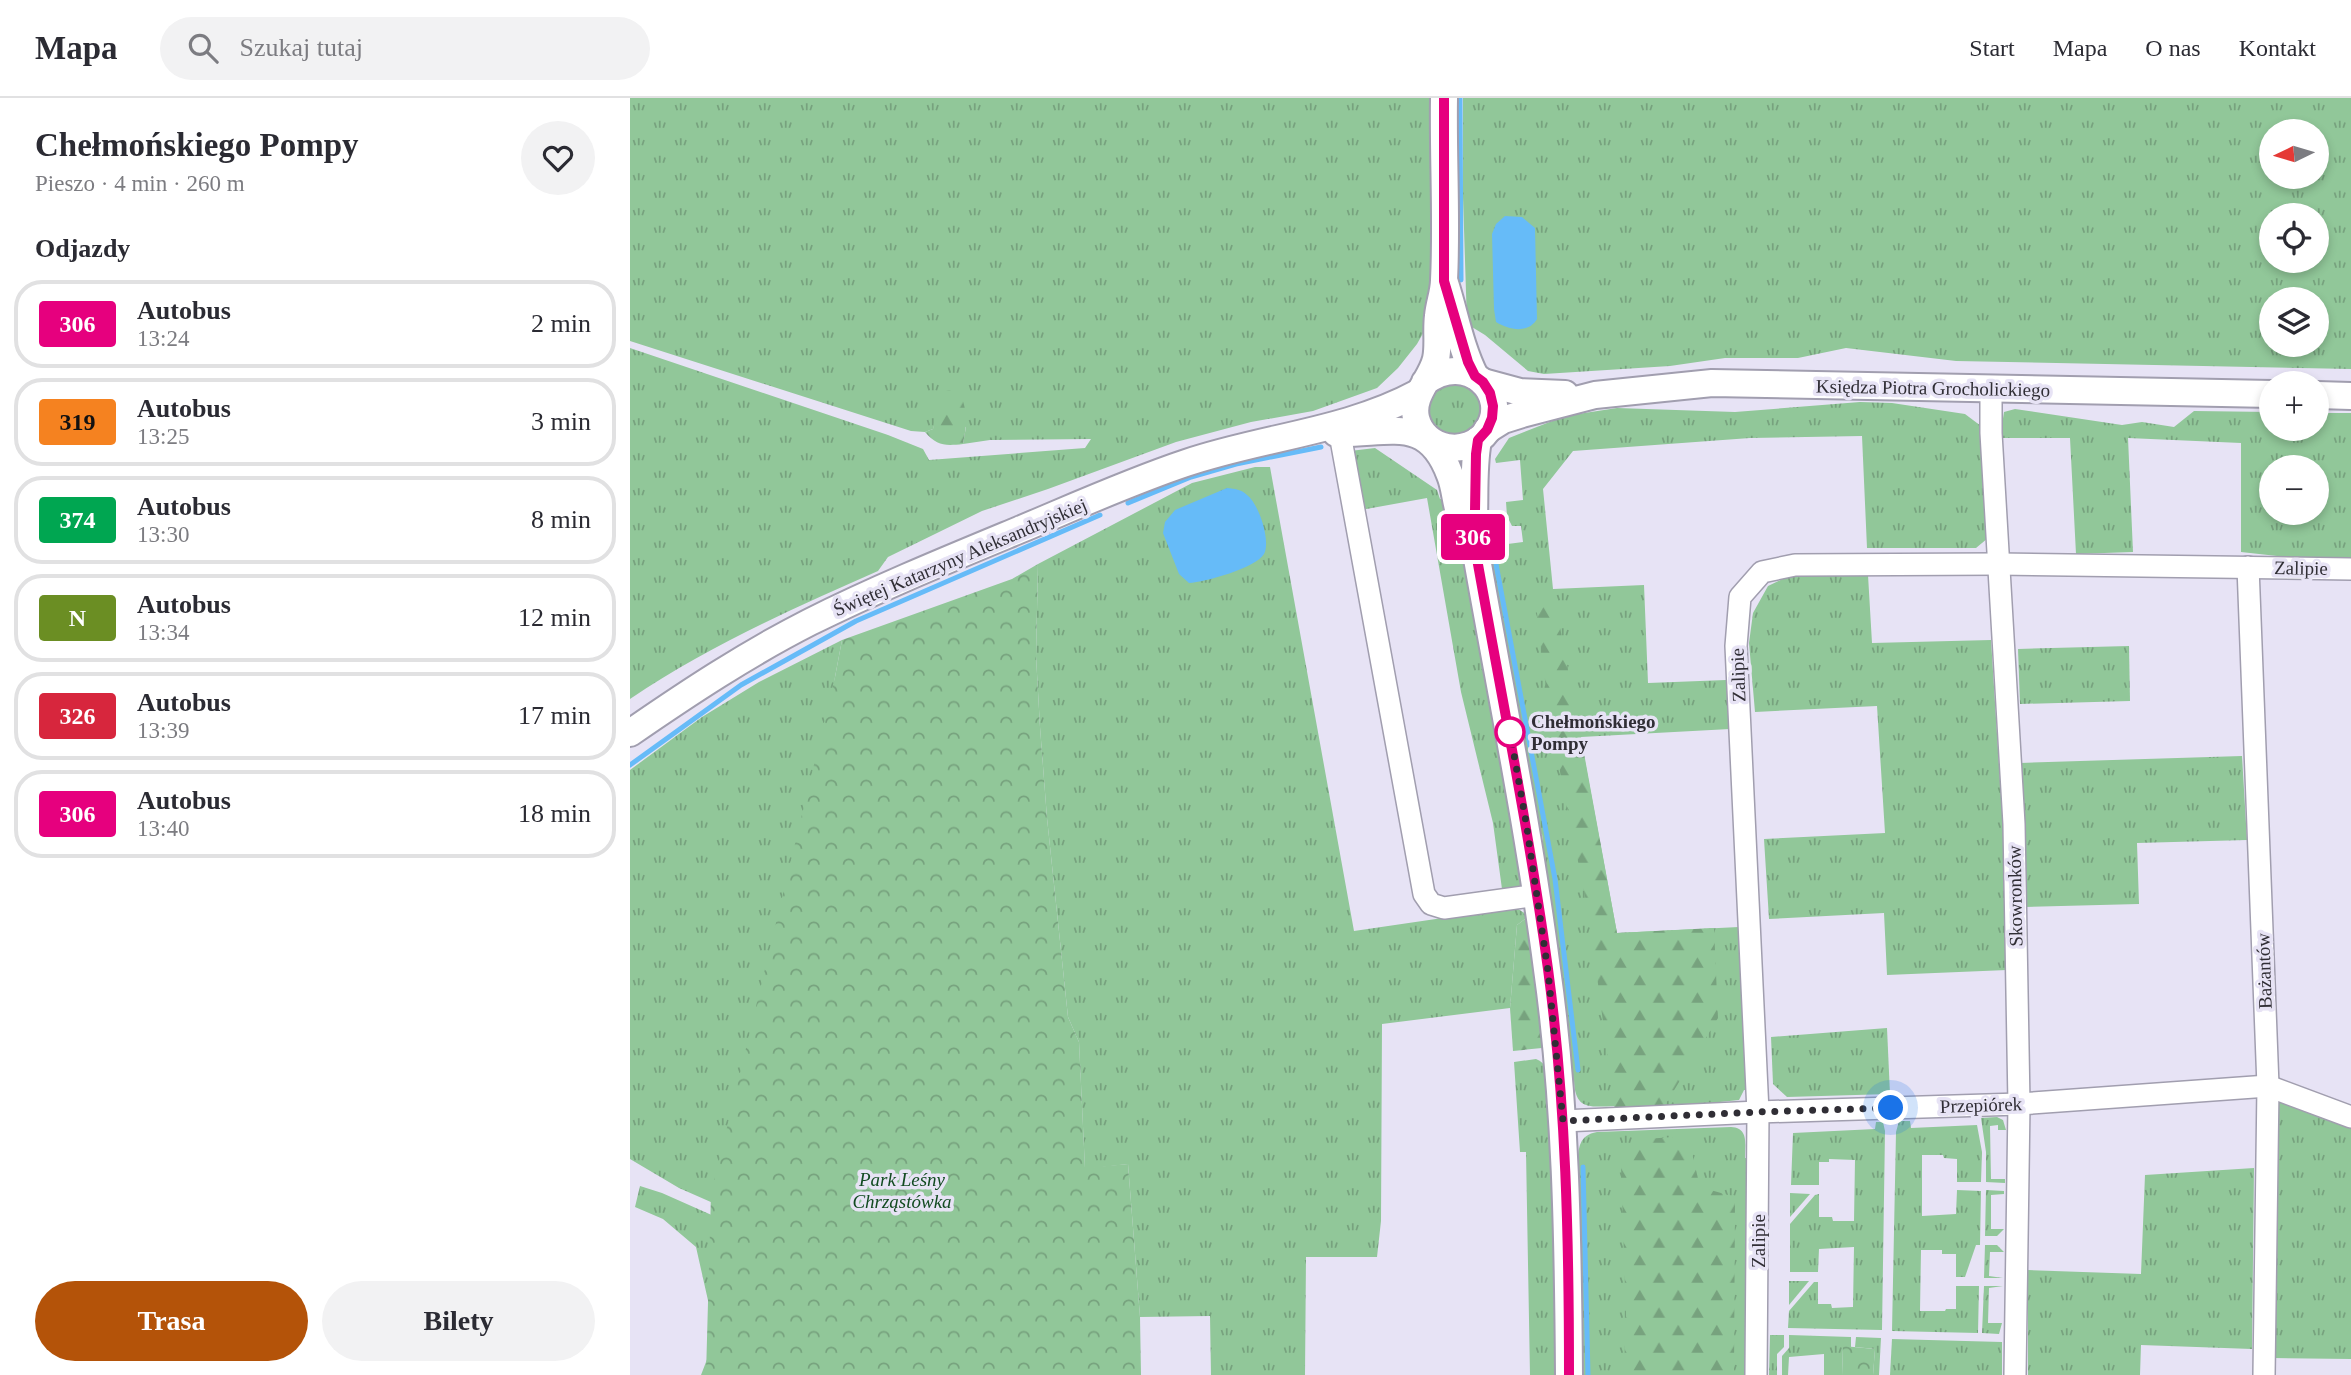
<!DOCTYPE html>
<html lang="pl">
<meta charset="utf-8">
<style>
body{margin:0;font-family:"Times New Roman",serif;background:#f2f2f3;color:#2b2b33;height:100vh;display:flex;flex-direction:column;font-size:26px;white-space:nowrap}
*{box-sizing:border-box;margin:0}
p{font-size:23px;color:#7c7c81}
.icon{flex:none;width:38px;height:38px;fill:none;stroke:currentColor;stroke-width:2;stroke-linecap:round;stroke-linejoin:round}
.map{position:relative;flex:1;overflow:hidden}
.sheet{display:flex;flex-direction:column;background:#fff;width:630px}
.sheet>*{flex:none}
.badge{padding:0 14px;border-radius:5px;font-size:24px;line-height:46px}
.needle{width:46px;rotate:265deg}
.controls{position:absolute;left:1629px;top:21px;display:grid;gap:14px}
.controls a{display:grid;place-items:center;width:70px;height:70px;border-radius:50%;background:#fff;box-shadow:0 4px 10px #0003;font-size:35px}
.you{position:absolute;width:35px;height:35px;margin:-18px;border:5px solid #fff;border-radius:50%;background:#1a73e8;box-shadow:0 0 0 10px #1a73e833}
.map>.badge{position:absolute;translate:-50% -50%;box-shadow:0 0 0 4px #fff}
h2{padding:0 35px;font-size:26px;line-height:63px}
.round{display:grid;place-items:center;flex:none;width:74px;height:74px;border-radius:37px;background:#f2f2f3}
.overview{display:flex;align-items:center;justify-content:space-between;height:119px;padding:0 35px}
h1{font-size:33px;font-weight:700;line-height:52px}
.cta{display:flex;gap:14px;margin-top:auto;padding:14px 35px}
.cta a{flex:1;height:80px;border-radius:42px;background:#b45309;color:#fff;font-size:28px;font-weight:700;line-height:80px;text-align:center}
.cta a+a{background:#f2f2f3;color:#2b2b33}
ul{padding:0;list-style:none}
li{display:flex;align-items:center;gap:21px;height:88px;margin:0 14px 10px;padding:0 21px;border:4px solid #e1e1e2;border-radius:28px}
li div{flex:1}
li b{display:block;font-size:26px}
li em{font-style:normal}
li .badge{min-width:77px;font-weight:700;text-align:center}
header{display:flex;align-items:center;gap:42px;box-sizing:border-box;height:98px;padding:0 35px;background:#fff;border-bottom:2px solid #e1e1e2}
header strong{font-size:33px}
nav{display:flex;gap:38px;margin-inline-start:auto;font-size:24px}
.search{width:490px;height:63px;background:#f2f2f3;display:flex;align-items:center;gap:18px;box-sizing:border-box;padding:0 24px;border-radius:38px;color:#7c7c81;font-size:26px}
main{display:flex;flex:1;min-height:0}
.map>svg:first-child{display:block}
.grass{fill:url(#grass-tufts);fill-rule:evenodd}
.forest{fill:url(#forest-firs)}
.park{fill:url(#park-crowns)}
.water{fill:#66bbf8}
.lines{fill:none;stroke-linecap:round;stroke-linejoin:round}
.stream{stroke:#66bbf8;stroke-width:5}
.minor-casing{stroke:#a19eaf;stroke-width:24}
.tertiary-casing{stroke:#a19eaf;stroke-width:30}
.minor{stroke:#fff;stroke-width:21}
.tertiary{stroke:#fff;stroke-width:26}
.line-casing{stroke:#fff;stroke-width:16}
.line{stroke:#e6007e;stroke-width:10}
.walk{stroke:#302e35;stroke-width:7;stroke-dasharray:0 12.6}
.stop-dot{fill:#fff;stroke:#e6007e;stroke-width:3.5}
.labels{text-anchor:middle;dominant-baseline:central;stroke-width:7;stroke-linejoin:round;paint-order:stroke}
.street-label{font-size:19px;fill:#302e35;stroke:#e7e3f5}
.stop-label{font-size:19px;font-weight:bold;fill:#302e35;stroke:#e7e3f5;text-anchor:start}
.park-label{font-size:19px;font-style:italic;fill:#124b21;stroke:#e7e3f5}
</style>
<header>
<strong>Mapa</strong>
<div class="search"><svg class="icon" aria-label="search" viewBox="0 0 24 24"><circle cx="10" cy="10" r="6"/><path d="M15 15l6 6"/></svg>Szukaj tutaj</div>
<nav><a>Start</a><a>Mapa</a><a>O nas</a><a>Kontakt</a></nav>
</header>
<main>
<section class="sheet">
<div class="overview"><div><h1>Chełmońskiego Pompy</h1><p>Pieszo · 4 min · 260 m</p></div><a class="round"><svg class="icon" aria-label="heart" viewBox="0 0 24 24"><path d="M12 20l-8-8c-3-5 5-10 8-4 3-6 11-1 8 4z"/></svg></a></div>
<h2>Odjazdy</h2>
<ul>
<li><span class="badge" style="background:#e6007e;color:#fff">306</span><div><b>Autobus</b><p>13:24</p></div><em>2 min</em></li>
<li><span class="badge" style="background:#f58220;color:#111">319</span><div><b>Autobus</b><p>13:25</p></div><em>3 min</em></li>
<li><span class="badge" style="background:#00a651;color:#fff">374</span><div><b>Autobus</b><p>13:30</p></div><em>8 min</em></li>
<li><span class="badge" style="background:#6b8e23;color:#fff">N</span><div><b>Autobus</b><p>13:34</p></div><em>12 min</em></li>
<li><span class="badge" style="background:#d7263d;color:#fff">326</span><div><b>Autobus</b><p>13:39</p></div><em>17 min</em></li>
<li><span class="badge" style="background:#e6007e;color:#fff">306</span><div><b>Autobus</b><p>13:40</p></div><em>18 min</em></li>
</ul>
<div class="cta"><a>Trasa</a><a>Bilety</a></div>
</section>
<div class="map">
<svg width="1721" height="1277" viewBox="0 0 1721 1277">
<defs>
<pattern id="grass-tufts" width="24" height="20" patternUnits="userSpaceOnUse" patternTransform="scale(1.75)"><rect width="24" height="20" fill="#91c799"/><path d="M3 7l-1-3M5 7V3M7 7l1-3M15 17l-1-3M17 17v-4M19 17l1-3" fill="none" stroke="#77a27e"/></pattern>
<pattern id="forest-firs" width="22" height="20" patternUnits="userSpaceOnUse" patternTransform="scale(1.75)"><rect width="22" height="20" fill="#91c799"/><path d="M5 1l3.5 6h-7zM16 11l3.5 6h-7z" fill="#77a27e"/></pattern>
<pattern id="park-crowns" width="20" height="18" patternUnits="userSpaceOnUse" patternTransform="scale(1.75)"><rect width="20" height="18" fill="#91c799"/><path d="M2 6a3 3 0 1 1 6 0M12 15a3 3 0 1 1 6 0" fill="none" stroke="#77a27e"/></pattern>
</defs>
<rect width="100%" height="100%" fill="#e7e3f5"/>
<g class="grass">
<path d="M 0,0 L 800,0 L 802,154 L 801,228 L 796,230 L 787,246 L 768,270 L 747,290 L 683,313 L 621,324 L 546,344 L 418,391 L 352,413 L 258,459 L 248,473 C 162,511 78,548 0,601 L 0,250 L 258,337 L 293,351 L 299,362 L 455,350 L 461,341 L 360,342 L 333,346 L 336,329 L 305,324 L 303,331 L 295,334 L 281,333 L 0,243 Z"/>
<path d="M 833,0 L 1721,0 L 1721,271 L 1326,263 L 1216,250 L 1168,260 L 1095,260 L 1040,268 L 914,276 L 898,273 L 855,237 L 837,226 L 833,99 ZM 1642,33 L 1687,33 L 1687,79 L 1642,79 ZM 1642,117 L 1687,117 L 1687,163 L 1642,163 ZM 1642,201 L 1687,201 L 1687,247 L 1642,247 Z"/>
<circle cx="825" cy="310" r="26"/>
<path d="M 1230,304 L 1262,305 L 1335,316 L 1351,328 L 1358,440 L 1346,450 L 1237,450 L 1232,338 L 1120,340 L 943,353 L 913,391 L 923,491 L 1014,487 L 1018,585 L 1096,582 L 1100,631 L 951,639 L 987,835 L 1109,829 L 1120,992 L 1114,992 L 1109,1002 L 1090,1004 L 1089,1010 L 985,1014 L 985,1008 C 959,1009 945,1012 944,982 L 938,982 L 909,745 L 913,744 L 912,736 L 908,736 L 865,512 L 854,420 L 868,418 L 872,429 L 869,429 L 870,447 L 893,444 L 891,428 L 882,428 L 877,418 L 876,404 L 893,402 L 890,362 L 866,365 L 865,361 L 879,340 L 935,318 L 987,310 L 1105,314 Z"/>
<path d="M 1385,311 L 1492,327 L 1512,324 L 1544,329 L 1564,313 L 1641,314 L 1642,331 L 1687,331 L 1687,315 L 1721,315 L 1721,459 L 1656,459 L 1611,454 L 1611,345 L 1498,340 L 1503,454 L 1446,456 L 1440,340 L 1370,340 L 1374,314 ZM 1642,369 L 1687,369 L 1687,415 L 1642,415 Z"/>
<path d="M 745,350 L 807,392 L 810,401 L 826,402 L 894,784 L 891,789 L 872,791 L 863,725 L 831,594 L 797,400 L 731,412 L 720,353 Z"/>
<path d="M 625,369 L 640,369 L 724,833 L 874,811 L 888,811 L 899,818 L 887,827 L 880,910 L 752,926 L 751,1123 L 747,1159 L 676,1159 L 675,1277 L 581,1277 L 580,1218 L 510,1219 L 498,1066 L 455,1071 L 449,944 L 438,919 L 417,720 L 410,629 L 406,558 L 408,466 L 562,385 Z"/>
<path d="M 1163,476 L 1238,477 L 1242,545 L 1361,542 L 1374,745 L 1377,872 L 1257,877 L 1254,815 L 1139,821 L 1134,741 L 1255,735 L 1247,608 L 1125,614 L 1119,545 L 1123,515 L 1138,488 Z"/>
<path d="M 212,542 L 205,579 L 124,1123 L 49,1090 L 0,1061 L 0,672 L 72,619 L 129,584 Z"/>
<path d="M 1499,548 L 1500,603 L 1390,606 L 1388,551 Z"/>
<path d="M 1612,658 L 1617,742 L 1507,745 L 1509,806 L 1395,809 L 1390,665 Z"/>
<path d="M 1257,930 L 1260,996 L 1157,999 L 1143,986 L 1141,939 Z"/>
<path d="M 906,961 C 917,965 917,974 920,985 L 928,1277 L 900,1277 L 896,1054 L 890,1054 L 884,964 Z"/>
<path d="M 1647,1003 L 1721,1028 L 1721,1261 L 1643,1260 Z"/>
<path d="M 1367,1019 L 1373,1022 L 1376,1032 L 1368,1032 L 1368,1027 L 1360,1028 L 1361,1081 L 1375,1081 L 1375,1085 L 1356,1084 L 1356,1054 L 1351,1020 Z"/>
<path d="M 1269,1023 L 1280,1023 L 1281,1030 L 1347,1027 L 1352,1054 L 1351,1084 L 1327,1084 L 1327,1061 L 1314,1060 L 1313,1057 L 1292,1057 L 1292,1118 L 1326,1116 L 1327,1092 L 1351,1093 L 1350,1147 L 1346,1147 L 1335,1179 L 1326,1179 L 1326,1156 L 1312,1156 L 1312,1152 L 1291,1152 L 1290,1213 L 1315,1213 L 1316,1211 L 1326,1211 L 1326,1188 L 1349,1188 L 1348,1235 L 1262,1233 L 1266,1034 Z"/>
<path d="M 1246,1024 L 1253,1024 L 1255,1033 L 1252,1232 L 1158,1230 L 1159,1213 L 1184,1184 L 1188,1184 L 1188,1206 L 1201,1206 L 1202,1210 L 1223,1209 L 1224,1149 L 1189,1151 L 1188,1174 L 1160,1174 L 1160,1126 L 1185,1097 L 1189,1096 L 1189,1119 L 1202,1119 L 1203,1123 L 1224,1123 L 1225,1062 L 1199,1061 L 1199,1064 L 1189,1064 L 1189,1087 L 1161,1087 L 1163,1035 L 1245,1031 Z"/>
<path d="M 1101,1029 C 1119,1030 1115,1046 1115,1060 L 1120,1060 L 1118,1277 L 947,1277 L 943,1067 L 948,1066 C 948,1050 949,1037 967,1034 Z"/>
<path d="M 1624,1070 L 1622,1251 L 1511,1247 L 1510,1277 L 1398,1277 L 1398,1172 L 1511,1176 L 1515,1077 Z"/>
<path d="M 10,1088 L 32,1095 L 138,1142 L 220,1277 L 71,1277 L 86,1238 L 66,1149 L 33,1121 L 5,1109 Z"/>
<path d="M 1356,1092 L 1374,1093 L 1374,1096 L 1361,1097 L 1361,1131 L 1374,1131 L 1367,1138 L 1355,1138 Z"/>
<path d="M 1160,1095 L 1180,1096 L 1160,1119 Z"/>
<path d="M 1355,1147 L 1367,1147 L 1374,1154 L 1360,1154 L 1359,1178 L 1373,1180 L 1354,1180 Z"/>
<path d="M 1159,1183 L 1179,1183 L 1159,1207 Z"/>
<path d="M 1354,1188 L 1373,1188 L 1359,1190 L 1358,1225 L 1372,1225 L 1369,1236 L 1352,1235 Z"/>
<path d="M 1140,1237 L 1154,1237 L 1154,1249 L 1147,1256 L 1147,1277 L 1139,1277 Z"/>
<path d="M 1159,1237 L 1221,1239 L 1221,1249 L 1213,1249 L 1212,1277 L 1194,1277 L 1194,1256 L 1159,1259 L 1158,1277 L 1152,1277 L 1152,1258 L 1159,1250 Z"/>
<path d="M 1226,1239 L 1251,1240 L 1249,1277 L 1243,1277 L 1245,1251 L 1225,1249 Z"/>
<path d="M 1262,1241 L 1372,1244 L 1372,1277 L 1260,1277 Z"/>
</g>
<g class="forest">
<path d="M 319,292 L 331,297 C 338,317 337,326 333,346 C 315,348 307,348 295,334 L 303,331 L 307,305 L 313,294 Z"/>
<path d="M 924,497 L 987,835 L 1084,830 L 1088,920 L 1032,1012 L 985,1014 L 959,818 L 920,624 L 905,498 Z"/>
<path d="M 899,818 L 919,942 L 912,950 L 883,953 L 880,910 L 887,827 Z"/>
<path d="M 1058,1038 L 1070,1089 L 1105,1099 L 1104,1277 L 994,1277 L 996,1216 L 991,1067 L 1015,1041 Z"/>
</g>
<g class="park">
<path d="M 408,466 L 406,558 L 410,629 L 417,720 L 438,919 L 449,944 L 455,1070 L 498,1066 L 510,1219 L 511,1277 L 76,1277 L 81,1096 L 205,579 L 212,542 L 382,481 Z"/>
<path d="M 1213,1248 L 1245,1251 L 1243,1277 L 1212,1277 Z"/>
</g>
<g class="water">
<path d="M 875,118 L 892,119 L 905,130 L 907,221 C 898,236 879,232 866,224 L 864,211 L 862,136 L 866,126 Z"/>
<path d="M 597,390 C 605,391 611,391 617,397 C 629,406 641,443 634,456 C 626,470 575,484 559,485 L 549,476 L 533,435 L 535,424 L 545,412 Z"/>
</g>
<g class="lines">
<g class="stream">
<path d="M 830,0 L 831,182"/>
<path d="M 498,405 L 561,379 L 606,366 L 691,349"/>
<path d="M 857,418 L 925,781 L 948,972"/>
<path d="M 0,667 L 111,587 L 226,523 L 470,417"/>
<path d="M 953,1069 L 958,1277"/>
</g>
<g class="minor-casing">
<g id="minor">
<path d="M 1361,291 L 1361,335 L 1384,726 L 1389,1006 L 1385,1277"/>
<path d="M 710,336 L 794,796 L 801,806 L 814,810 L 907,797"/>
<path d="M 1618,469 L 1638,988 L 1634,1277"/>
<path d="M 933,1023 L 1128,1014 L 1389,1006 L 1638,988 L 1721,1019"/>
<path d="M 1126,1277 L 1128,1014 L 1106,548 L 1110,499 L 1132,474 L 1165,467 L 1368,466 L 1721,471"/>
</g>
</g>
<g class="tertiary-casing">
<g id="tertiary">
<path d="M 815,185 C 825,216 830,248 845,278"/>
<path d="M 795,284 C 837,252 882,296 857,333 C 838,360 794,353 786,320 C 781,297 801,282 806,261 C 809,247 806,233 808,218 C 809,206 814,194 814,182 C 817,123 813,60 814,0"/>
<path d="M 853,284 L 890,294 L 935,296"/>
<path d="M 1687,297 L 1721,298"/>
<path d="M 857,332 L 873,322 L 892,316 L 965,297 L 1082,285 L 1642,296"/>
<path d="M 706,335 C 758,337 797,315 820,377 C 825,389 825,402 829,414 C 832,420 837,427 840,433"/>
<path d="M 848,342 C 842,374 846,406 843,438 C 868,582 898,725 917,871 C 936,1005 938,1141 939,1277"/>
<path d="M 0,635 C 58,595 117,556 180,524 C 248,490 319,461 389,432 C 444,409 499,384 556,365 C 632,339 716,334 788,295"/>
</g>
</g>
<use href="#minor" class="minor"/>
<use href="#tertiary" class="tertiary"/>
</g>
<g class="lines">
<g class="line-casing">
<path id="line" d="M 814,0 L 814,183 L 838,264 L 845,278 L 853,284 L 860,295 L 863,308 L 862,320 L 857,332 L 848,342 L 846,356 L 845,413 L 843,438 C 868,582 898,725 918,871 C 936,1005 939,1141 939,1277"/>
</g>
<use href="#line" class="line"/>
<path class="walk" d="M 880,634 L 896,724 L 918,873 L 933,1023 L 1128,1014 L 1261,1010"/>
</g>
<circle class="stop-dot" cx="880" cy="634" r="14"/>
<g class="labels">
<g class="street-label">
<text transform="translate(1303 290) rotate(1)">Księdza Piotra Grocholickiego</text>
<text transform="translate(330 459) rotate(-23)">Świętej Katarzyny Aleksandryjskiej</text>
<text transform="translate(1671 470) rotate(1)">Zalipie</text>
<text transform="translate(1108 577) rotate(-92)">Zalipie</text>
<text transform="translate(1385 798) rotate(-91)">Skowronków</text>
<text transform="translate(1634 873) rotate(-92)">Bażantów</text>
<text transform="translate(1351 1007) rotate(-2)">Przepiórek</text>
<text transform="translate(1128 1143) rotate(-90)">Zalipie</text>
</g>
<g class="stop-label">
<text x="901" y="623">Chełmońskiego<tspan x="901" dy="22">Pompy</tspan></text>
</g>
<g class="park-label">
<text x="272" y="1081">Park Leśny<tspan x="272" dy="22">Chrząstówka</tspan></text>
</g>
</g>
</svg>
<div class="controls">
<a><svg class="needle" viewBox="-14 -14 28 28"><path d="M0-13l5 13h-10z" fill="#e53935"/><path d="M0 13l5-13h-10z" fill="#7c7c81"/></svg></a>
<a><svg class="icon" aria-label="locate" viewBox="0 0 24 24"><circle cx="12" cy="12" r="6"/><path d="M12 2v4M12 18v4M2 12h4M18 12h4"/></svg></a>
<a><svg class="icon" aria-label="layers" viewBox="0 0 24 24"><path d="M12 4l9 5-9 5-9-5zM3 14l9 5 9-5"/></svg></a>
<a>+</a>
<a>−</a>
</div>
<div class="you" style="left:1261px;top:1010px"></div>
<b class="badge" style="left:843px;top:439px;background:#e6007e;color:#fff">306</b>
</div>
</main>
